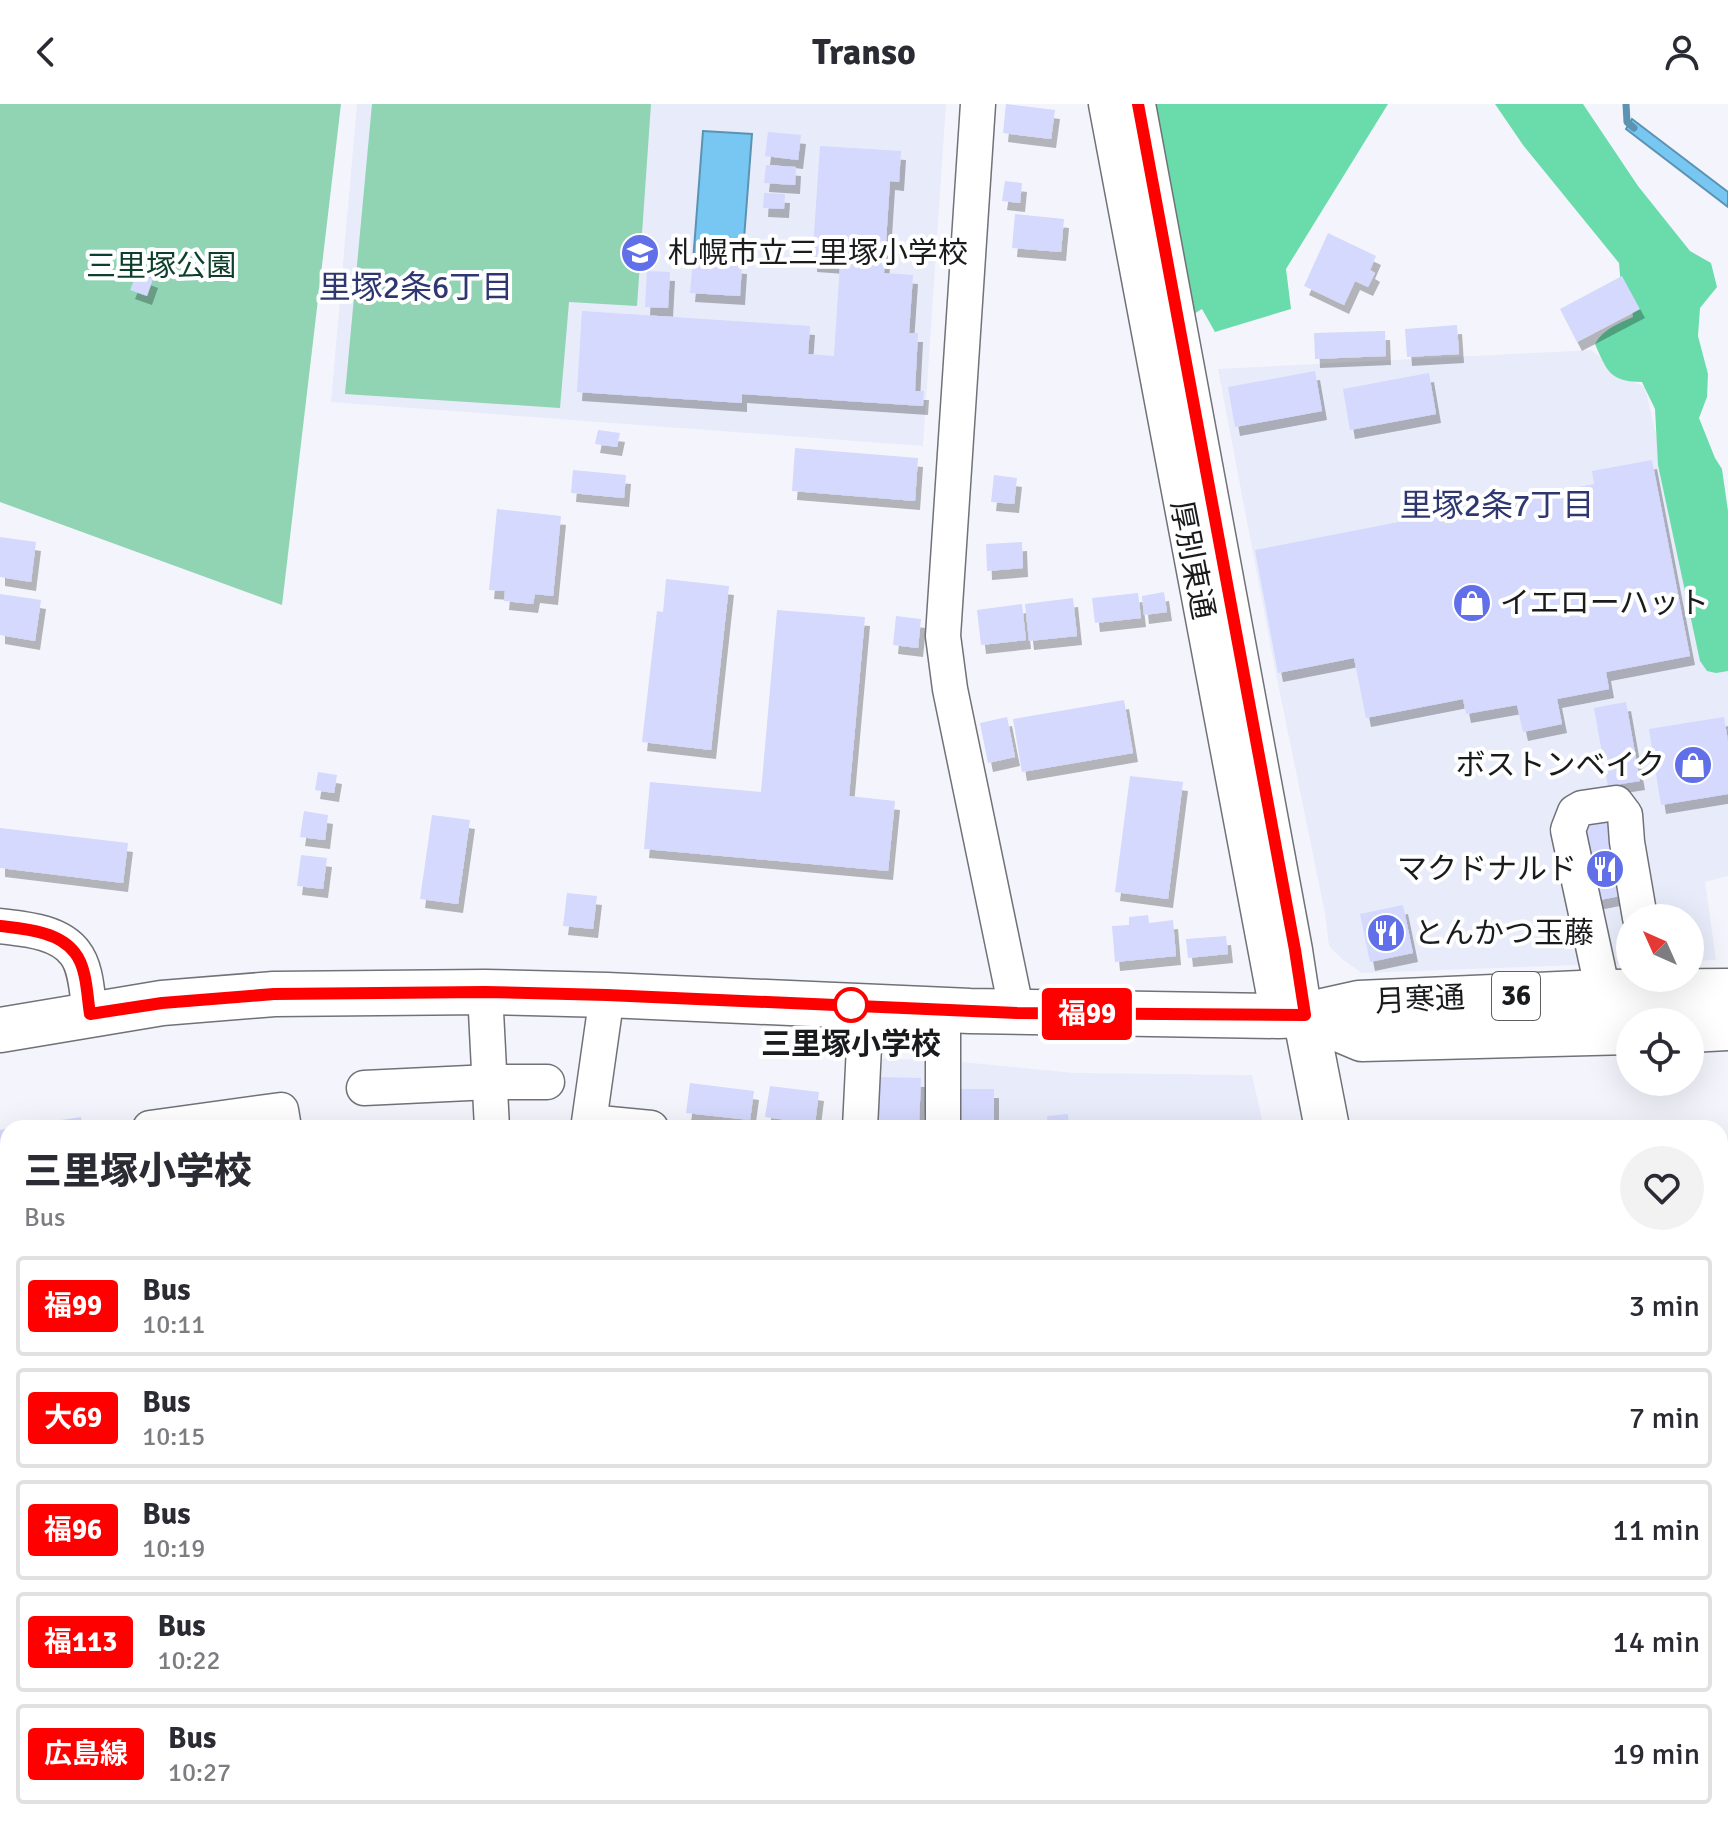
<!DOCTYPE html>
<meta charset="utf-8">
<style>
body{margin:0;font-family:Signika,"Noto Sans JP",sans-serif;background:#f2f2f3;color:#2b2b33;height:100vh;display:flex;flex-direction:column;font-size:30px;white-space:nowrap}
*{box-sizing:border-box;margin:0}
p{font-size:26px;color:#7c7c81}
.icon{flex:none;width:44px;height:44px;fill:none;stroke:currentColor;stroke-width:2;stroke-linecap:round;stroke-linejoin:round}
.map{position:relative;flex:1;overflow:hidden}
.details{position:absolute;left:0px;top:1016px;width:1728px;height:714px;display:flex;flex-direction:column;background:#fff;border-radius:24px 24px 0 0;box-shadow:0 8px 32px #0002}
.details>*{flex:none}
.badge{padding:0 16px;border-radius:6px;font-size:28px;line-height:52px}
.needle{width:52px;rotate:315deg}
.fabs{position:absolute;left:1616px;top:800px;display:grid;gap:16px}
.fabs a{display:grid;place-items:center;width:88px;height:88px;border-radius:50%;background:#fff;box-shadow:0 8px 32px #0002;font-size:40px}
.map>.badge{position:absolute;translate:-50% -50%;box-shadow:0 0 0 4px #fff}
.round{display:grid;place-items:center;flex:none;width:84px;height:84px;border-radius:42px;background:#f2f2f3}
.summary{display:flex;align-items:center;justify-content:space-between;height:136px;padding:0 24px}
h1{font-size:38px;font-weight:800;line-height:60px}
ul{padding:0;list-style:none}
li{display:flex;align-items:center;gap:24px;height:100px;margin:0 16px 12px;padding:0 8px;border:4px solid #e1e1e2;border-radius:8px}
li div{flex:1}
li b{display:block;font-size:30px}
li em{font-style:normal}
li .badge{min-width:88px;font-weight:700;text-align:center}
header{display:flex;justify-content:space-between;align-items:center;height:104px;padding:0 24px;background:#fff;font-size:36px;font-weight:800}
.map>svg:first-child{display:block}
.built{fill:#e8ebf9}
.green{fill:#90d4b4}
.forest{fill:#6adbab}
.water{fill:#77c7f2;stroke:#5b93b2;stroke-width:2}
.lines{fill:none;stroke-linecap:round;stroke-linejoin:round}
.stream{stroke:#5b93b2;stroke-width:7}
.building{fill:#d4d9fd;filter:url(#shadow)}
.minor-casing{stroke:#707278;stroke-width:37}
.major-casing{stroke:#707278;stroke-width:47}
.highway-casing{stroke:#707278;stroke-width:47}
.minor{stroke:#fff;stroke-width:34}
.major{stroke:#fff;stroke-width:44}
.highway{stroke:#fff;stroke-width:44}
.line-casing{stroke:#fff;stroke-width:18}
.line{stroke:#f00;stroke-width:12}
.stop-dot{fill:#fff;stroke:#f00;stroke-width:4}
.labels{text-anchor:middle;dominant-baseline:central;stroke-width:8;stroke-linejoin:round;paint-order:stroke}
.shield{fill:#fff;stroke:#5f5f61;stroke-width:2}
.shield-label{font-size:28px;font-weight:bold;fill:#1a1b1d}
.poi-label{font-size:30px;fill:#1a1b1d;stroke:#fff;text-anchor:start}
.park-label{font-size:30px;fill:#0d3f2c;stroke:#fff}
.street-label{font-size:30px;fill:#1a1b1d;stroke:#fff}
.stop-label{font-size:30px;font-weight:bold;fill:#1a1b1d;stroke:#fff}
.neighbourhood-label{font-size:32px;fill:#2f3771;stroke:#fff}
</style>
<header><svg class="icon" aria-label="back" viewBox="0 0 24 24"><path d="M15 5l-7 7 7 7"/></svg>Transo<svg class="icon" aria-label="person" viewBox="0 0 24 24"><circle cx="12" cy="8" r="4"/><path d="M4 21q1-7 8-7t8 7"/></svg></header>
<div class="map">
<svg width="1728" height="1729" viewBox="0 0 1728 1729">
<defs>
<filter id="shadow"><feDropShadow dx="5" dy="9" stdDeviation="0" flood-color="#0004"/></filter>
</defs>
<rect width="100%" height="100%" fill="#f4f5fc"/>
<g class="built">
<path d="M 357,0 L 946,0 L 923,342 L 331,298 Z"/>
<path d="M 1591,246 L 1630,276 L 1645,283 L 1710,560 L 1728,554 L 1728,772 L 1705,778 L 1716,856 L 1690,857 L 1690,814 L 1630,814 L 1630,859 L 1362,869 L 1343,856 L 1329,842 L 1325,809 L 1276,570 L 1218,265 Z"/>
<path d="M 870,954 L 926,956 L 927,1023 L 868,1021 Z"/>
<path d="M 951,957 L 1074,969 L 1252,971 L 1264,1024 L 952,1024 Z"/>
</g>
<g class="green">
<path d="M 0,0 L 341,0 L 282,501 L 0,398 Z"/>
<path d="M 372,0 L 651,0 L 637,202 L 569,198 L 560,304 L 345,290 Z"/>
</g>
<g class="forest">
<path d="M 1145,0 L 1388,0 L 1286,165 L 1291,205 L 1215,228 L 1202,205 L 1192,211 Z"/>
<path d="M 1495,0 L 1583,0 L 1638,82 L 1690,147 L 1711,159 L 1717,183 L 1700,204 L 1698,232 L 1708,270 L 1707,293 L 1699,314 L 1715,354 L 1722,365 L 1728,407 L 1728,567 L 1716,569 L 1707,567 L 1700,557 L 1658,361 L 1655,305 L 1642,278 C 1610,278 1607,267 1595,240 C 1603,225 1618,220 1633,213 L 1630,192 L 1621,183 L 1619,159 L 1523,41 Z"/>
</g>
<g class="water">
<path d="M 1632,15 L 1728,88 L 1728,103 L 1626,25 Z"/>
<path d="M 703,27 L 752,30 L 742,161 L 693,158 Z"/>
</g>
<g class="lines">
<path class="stream" d="M 1626,0 L 1627,18 L 1634,24"/>
</g>
<g class="building">
<path d="M 1006,0 L 1055,6 L 1051,35 L 1003,29 Z"/>
<path d="M 768,28 L 801,31 L 798,56 L 765,52 Z"/>
<path d="M 820,42 L 901,47 L 899,78 L 890,77 L 884,169 L 913,171 L 909,229 L 918,229 L 915,287 L 924,287 L 923,302 L 742,290 L 742,299 L 577,288 L 582,207 L 810,222 L 808,250 L 834,252 L 840,161 L 812,159 Z"/>
<path d="M 766,61 L 796,63 L 795,81 L 764,79 Z"/>
<path d="M 1005,77 L 1022,79 L 1020,99 L 1002,97 Z"/>
<path d="M 764,89 L 785,90 L 784,105 L 763,104 Z"/>
<path d="M 1015,110 L 1064,115 L 1061,148 L 1012,144 Z"/>
<path d="M 1328,129 L 1376,152 L 1370,166 L 1375,169 L 1368,183 L 1355,177 L 1344,201 L 1304,182 Z"/>
<path d="M 693,158 L 742,161 L 740,192 L 690,189 Z"/>
<path d="M 647,167 L 670,168 L 668,204 L 645,203 Z"/>
<path d="M 137,169 L 153,175 L 147,192 L 130,186 Z"/>
<path d="M 1622,172 L 1640,205 L 1577,238 L 1560,205 Z"/>
<path d="M 1457,221 L 1459,250 L 1407,253 L 1405,225 Z"/>
<path d="M 1385,227 L 1386,252 L 1315,255 L 1314,229 Z"/>
<path d="M 1315,267 L 1322,307 L 1235,323 L 1228,283 Z"/>
<path d="M 1429,269 L 1436,310 L 1350,326 L 1343,285 Z"/>
<path d="M 598,326 L 620,329 L 617,343 L 595,340 Z"/>
<path d="M 795,344 L 918,354 L 915,397 L 792,387 Z"/>
<path d="M 1652,356 L 1690,552 L 1606,568 L 1609,585 L 1557,595 L 1562,620 L 1523,628 L 1517,601 L 1466,610 L 1463,595 L 1366,614 L 1354,554 L 1278,569 L 1255,446 L 1594,380 L 1592,367 Z"/>
<path d="M 573,366 L 626,371 L 624,394 L 571,389 Z"/>
<path d="M 994,371 L 1017,374 L 1014,400 L 991,398 Z"/>
<path d="M 497,405 L 561,412 L 553,492 L 535,490 L 533,500 L 504,497 L 505,487 L 489,486 Z"/>
<path d="M 0,433 L 36,438 L 31,478 L 0,473 Z"/>
<path d="M 1022,438 L 1023,464 L 987,467 L 986,440 Z"/>
<path d="M 666,475 L 729,482 L 711,646 L 642,638 L 657,507 L 663,508 Z"/>
<path d="M 1164,488 L 1167,508 L 1144,511 L 1142,492 Z"/>
<path d="M 1138,489 L 1141,514 L 1095,519 L 1092,494 Z"/>
<path d="M 0,490 L 41,496 L 35,537 L 0,531 Z"/>
<path d="M 1073,494 L 1077,532 L 1029,537 L 1025,500 Z"/>
<path d="M 1022,500 L 1026,536 L 981,541 L 977,506 Z"/>
<path d="M 777,506 L 865,513 L 849,692 L 895,697 L 888,767 L 644,745 L 650,678 L 761,688 Z"/>
<path d="M 896,512 L 921,515 L 918,544 L 893,541 Z"/>
<path d="M 1124,596 L 1133,649 L 1022,668 L 1013,615 Z"/>
<path d="M 1626,598 L 1640,677 L 1608,682 L 1594,604 Z"/>
<path d="M 1007,613 L 1015,653 L 988,659 L 980,619 Z"/>
<path d="M 1724,613 L 1728,637 L 1728,690 L 1661,701 L 1649,625 Z"/>
<path d="M 318,668 L 337,671 L 334,689 L 315,686 Z"/>
<path d="M 1130,672 L 1183,678 L 1168,795 L 1115,788 Z"/>
<path d="M 304,707 L 328,711 L 325,736 L 300,733 Z"/>
<path d="M 1616,707 L 1630,790 L 1590,798 L 1584,720 Z"/>
<path d="M 432,711 L 470,716 L 458,800 L 420,795 Z"/>
<path d="M 0,724 L 128,739 L 123,779 L 0,764 Z"/>
<path d="M 301,751 L 327,754 L 323,785 L 297,782 Z"/>
<path d="M 567,789 L 597,792 L 593,825 L 563,822 Z"/>
<path d="M 1403,801 L 1413,849 L 1370,858 L 1360,810 Z"/>
<path d="M 1148,811 L 1149,819 L 1173,816 L 1176,852 L 1115,858 L 1112,822 L 1129,821 L 1129,813 Z"/>
<path d="M 1226,832 L 1228,850 L 1188,854 L 1186,835 Z"/>
<path d="M 878,973 L 921,974 L 919,1022 L 875,1020 Z"/>
<path d="M 690,979 L 754,987 L 750,1016 L 686,1009 Z"/>
<path d="M 770,982 L 819,988 L 815,1020 L 765,1013 Z"/>
<path d="M 960,985 L 994,985 L 994,1024 L 961,1024 Z"/>
<path d="M 1068,1010 L 1069,1024 L 1048,1024 L 1047,1012 Z"/>
<path d="M 81,1013 L 83,1024 L 22,1024 L 22,1022 Z"/>
<path d="M 8,1024 L 8,1054 L 0,1055 L 0,1026 Z"/>
<path d="M 8,1135 L 8,1453 L 0,1455 L 0,1136 Z"/>
<path d="M 0,1635 L 8,1643 L 8,1669 L 0,1677 Z"/>
<path d="M 1728,1694 L 1728,1729 L 1718,1729 L 1717,1722 L 1720,1722 L 1720,1696 Z"/>
<path d="M 35,1722 L 74,1722 L 68,1729 L 43,1729 Z"/>
<path d="M 126,1722 L 160,1722 L 154,1729 L 120,1729 Z"/>
<path d="M 260,1722 L 291,1722 L 288,1729 L 256,1729 Z"/>
<path d="M 486,1722 L 521,1722 L 517,1729 L 501,1729 Z"/>
<path d="M 557,1722 L 592,1722 L 589,1729 L 560,1729 L 555,1727 Z"/>
<path d="M 659,1722 L 700,1722 L 705,1726 L 702,1729 L 659,1729 L 655,1726 Z"/>
<path d="M 1004,1722 L 1403,1722 L 1404,1729 L 1005,1729 Z"/>
<path d="M 1524,1722 L 1567,1722 L 1569,1729 L 1491,1729 L 1491,1727 Z"/>
<rect x="1574" y="1722" width="35" height="7"/>
<path d="M 1621,1722 L 1655,1722 L 1656,1729 L 1622,1729 Z"/>
<path d="M 1682,1722 L 1714,1722 L 1715,1728 L 1683,1729 Z"/>
</g>
<g class="lines">
<g class="minor-casing">
<g id="minor">
<path d="M 978,0 L 943,532 L 950,585 L 1017,909"/>
<path d="M 1106,0 L 1278,912"/>
<path d="M 1138,0 L 1295,846 L 1305,911"/>
<path d="M 0,822 C 24,825 59,827 75,849 C 87,864 87,892 90,910"/>
<path d="M 485,888 L 492,1024"/>
<path d="M 1603,888 L 1568,726 L 1575,708 L 1582,704 L 1616,699 L 1625,711 L 1627,738 L 1640,814"/>
<path d="M 607,891 L 589,1018 L 651,1024"/>
<path d="M 943,905 L 943,1024"/>
<path d="M 364,984 L 490,978 L 547,978"/>
<path d="M 150,1024 L 281,1006 L 284,1024"/>
<path d="M 860,1024 L 866,902"/>
<path d="M 0,1117 L 8,1115"/>
<path d="M 0,1609 L 8,1604"/>
<path d="M 733,1722 L 741,1729"/>
<path d="M 820,1722 L 821,1729"/>
<path d="M 178,1729 L 181,1722"/>
<path d="M 324,1729 L 327,1722"/>
<path d="M 462,1729 L 465,1722"/>
<path d="M 636,1729 L 640,1722"/>
</g>
</g>
<g class="major-casing">
<g id="major">
<path d="M 1305,911 L 1327,1024"/>
<path d="M 1433,1722 L 1434,1729"/>
<path d="M 1471,1722 L 1472,1729"/>
</g>
</g>
<g class="highway-casing">
<g id="highway">
<path d="M 1305,911 L 1362,935 L 1630,928"/>
<path d="M 0,926 L 162,899 L 274,890 L 485,888 L 607,891 L 970,907 L 1278,912 L 1305,911 L 1359,899 L 1603,888 L 1728,887"/>
<path d="M 1690,926 L 1728,924"/>
</g>
</g>
<use href="#minor" class="minor"/>
<use href="#major" class="major"/>
<use href="#highway" class="highway"/>
</g>
<g class="lines">
<g class="line-casing">
<path id="line" d="M 0,822 C 24,825 59,827 75,849 C 87,864 87,892 90,910 L 162,899 L 274,890 L 485,888 L 607,891 L 1017,909 L 1305,911 L 1295,846 L 1138,0"/>
</g>
<use href="#line" class="line"/>
</g>
<defs>
<g id="school-disc" transform="scale(2)"><circle r="9.5" fill="#6170e8" stroke="#fff"/><path d="M0-5L7-2L0 1L-7-2ZM-4 1L0 2.5L4 1V4Q0 6-4 4Z" fill="#fff"/></g>
<g id="shop-disc" transform="scale(2)"><circle r="9.5" fill="#6170e8" stroke="#fff"/><path d="M-5-2.5h2.3a2.7 3.5 0 0 1 5.4 0H5L5.5 6h-11ZM-1.5-2.5h3a1.5 2.3 0 0 0-3 0Z" fill="#fff"/></g>
<g id="restaurant-disc" transform="scale(2)"><circle r="9.5" fill="#6170e8" stroke="#fff"/><path d="M-5-6h1v4h1v-4h1v4h1v-4h1v5L-1.5 .5V6h-2V.5L-5-1ZM5-6V6H3V1.5H1.5Q1.5-4 5-6Z" fill="#fff"/></g>
</defs>
<g fill-rule="evenodd">
<use href="#school-disc" x="640" y="149"/>
<use href="#shop-disc" x="1472" y="499"/>
<use href="#shop-disc" x="1693" y="661"/>
<use href="#restaurant-disc" x="1605" y="765"/>
<use href="#restaurant-disc" x="1386" y="829"/>
</g>
<circle class="stop-dot" cx="851" cy="901" r="16"/>
<g class="labels">
<rect class="shield" x="1492" y="868" width="48" height="48" rx="6"/>
<g class="shield-label">
<text x="1516" y="892">36</text>
</g>
<g class="poi-label">
<text x="668" y="149">札幌市立三里塚小学校</text>
<text x="1500" y="499">イエローハット</text>
<text x="1665" y="661" text-anchor="end">ボストンベイク</text>
<text x="1577" y="765" text-anchor="end">マクドナルド</text>
<text x="1414" y="829">とんかつ玉藤</text>
</g>
<g class="park-label">
<text x="161" y="162">三里塚公園</text>
</g>
<g class="street-label">
<text transform="translate(1192 456) rotate(79)">厚別東通</text>
<text transform="translate(1420 896) rotate(-3)">月寒通</text>
</g>
<g class="stop-label">
<text x="851" y="940">三里塚小学校</text>
</g>
<g class="neighbourhood-label">
<text x="416" y="183">里塚2条6丁目</text>
<text x="1497" y="401">里塚2条7丁目</text>
</g>
</g>
</svg>
<div class="fabs">
<a><svg class="needle" viewBox="-14 -14 28 28"><path d="M0-13l5 13h-10z" fill="#e53935"/><path d="M0 13l5-13h-10z" fill="#7c7c81"/></svg></a>
<a><svg class="icon" aria-label="locate" viewBox="0 0 24 24"><circle cx="12" cy="12" r="6"/><path d="M12 2v4M12 18v4M2 12h4M18 12h4"/></svg></a>
</div>
<b class="badge" style="left:1087px;top:910px;background:#f00;color:#fff">福99</b>
<section class="details">
<div class="summary"><div><h1>三里塚小学校</h1><p>Bus</p></div><a class="round"><svg class="icon" aria-label="heart" viewBox="0 0 24 24"><path d="M12 20l-8-8c-3-5 5-10 8-4 3-6 11-1 8 4z"/></svg></a></div>
<ul>
<li><span class="badge" style="background:#f00;color:#fff">福99</span><div><b>Bus</b><p>10:11</p></div><em>3 min</em></li>
<li><span class="badge" style="background:#f00;color:#fff">大69</span><div><b>Bus</b><p>10:15</p></div><em>7 min</em></li>
<li><span class="badge" style="background:#f00;color:#fff">福96</span><div><b>Bus</b><p>10:19</p></div><em>11 min</em></li>
<li><span class="badge" style="background:#f00;color:#fff">福113</span><div><b>Bus</b><p>10:22</p></div><em>14 min</em></li>
<li><span class="badge" style="background:#f00;color:#fff">広島線</span><div><b>Bus</b><p>10:27</p></div><em>19 min</em></li>
</ul>
</section>
</div>
